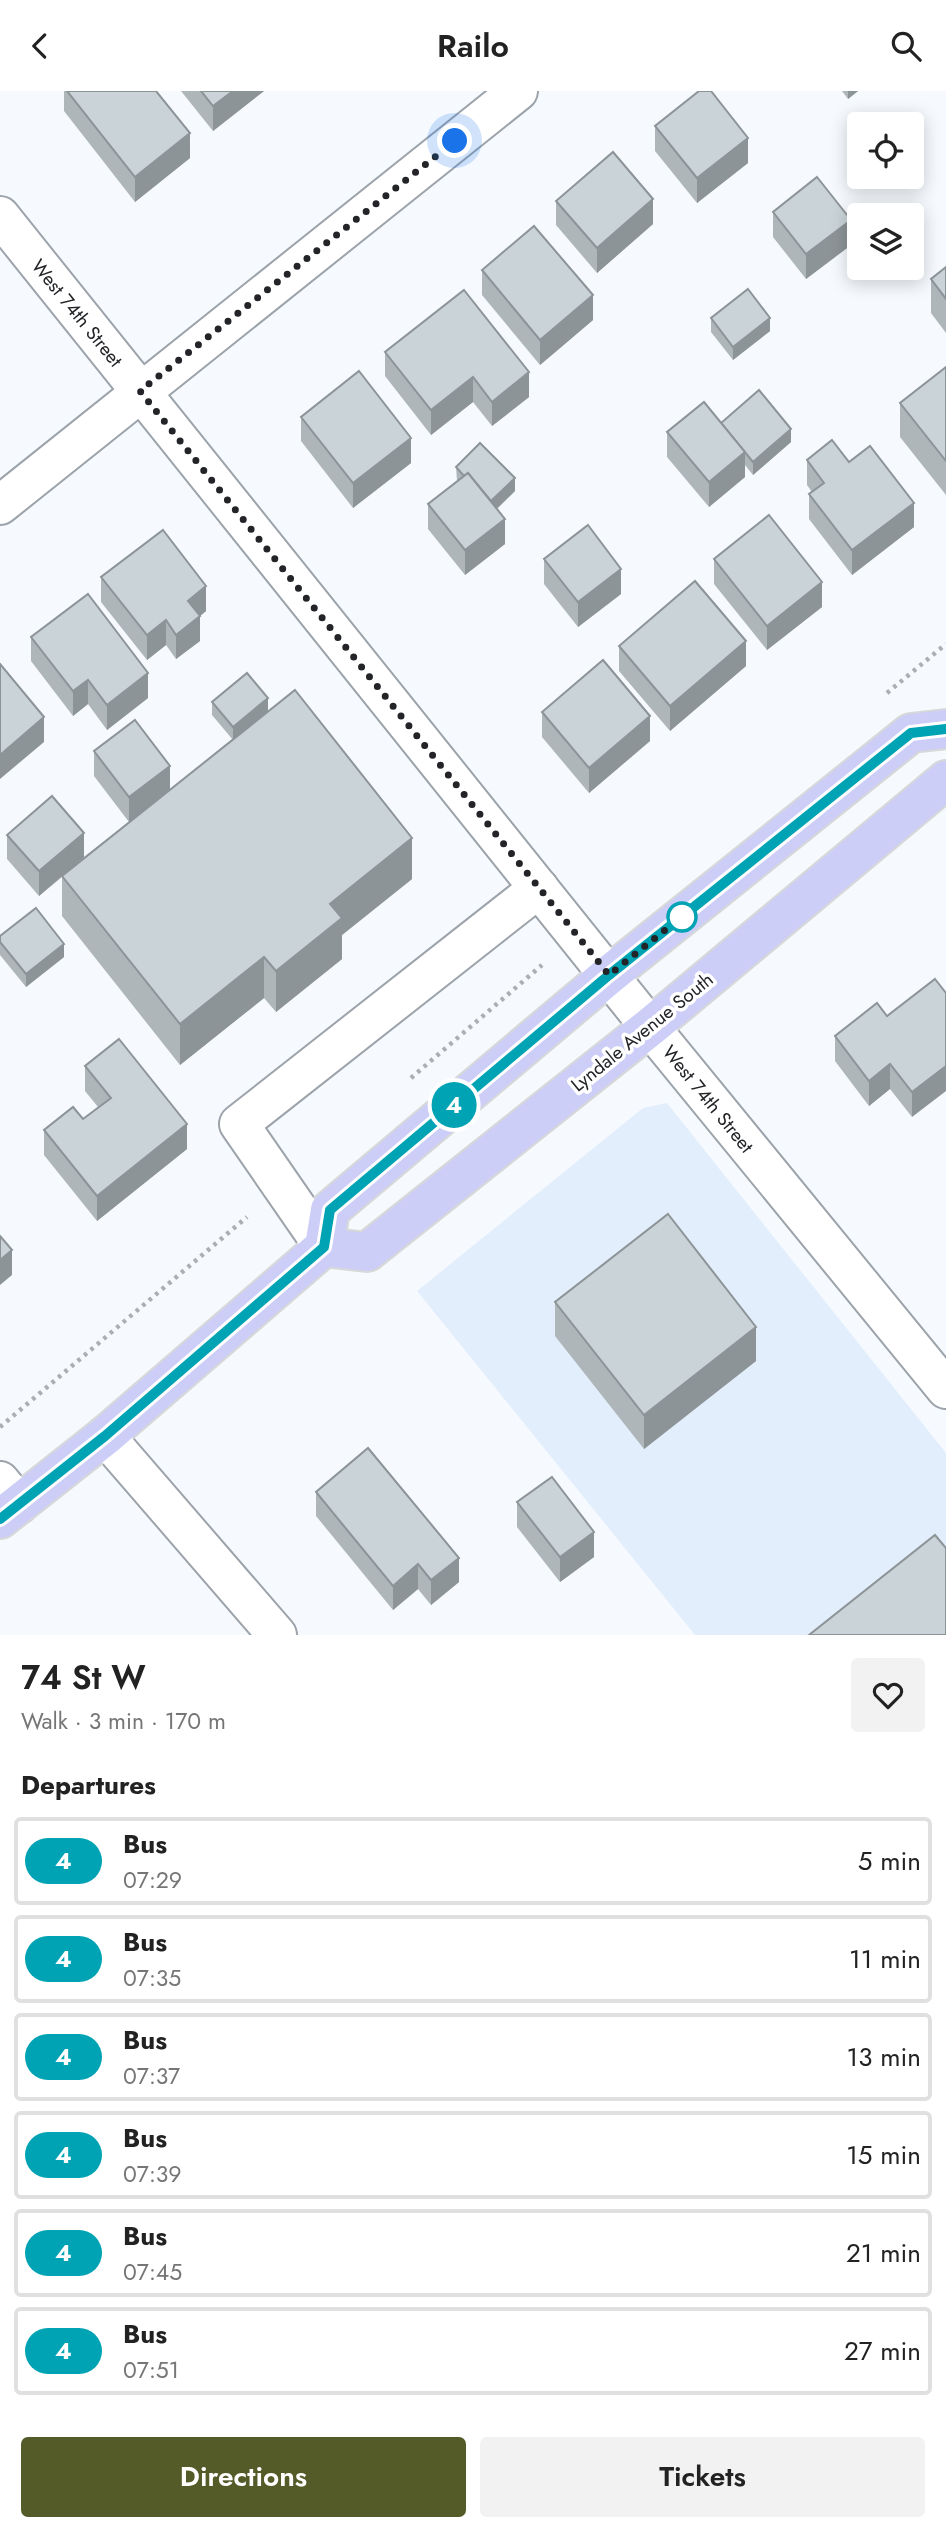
<!DOCTYPE html>
<meta charset="utf-8">
<style>
body{margin:0;font-family:Jost,sans-serif;background:#f2f2f2;color:#222;height:100vh;display:flex;flex-direction:column;font-size:26px;white-space:nowrap}
*{box-sizing:border-box;margin:0}
p{font-size:23px;color:#767676}
.icon{flex:none;width:38px;height:38px;fill:none;stroke:currentColor;stroke-width:2;stroke-linecap:round;stroke-linejoin:round}
.map{position:relative;height:1544px;overflow:hidden}
.drawer{display:flex;flex-direction:column;background:#fff;flex:1}
.drawer>*{flex:none}
.badge{padding:0 14px;border-radius:23px;font-size:24px;line-height:46px}
.tools{position:absolute;left:847px;top:21px;display:grid;gap:14px}
.tools a{display:grid;place-items:center;width:77px;height:77px;border-radius:7px;background:#fff;box-shadow:0 4px 18px #0003;font-size:35px}
.you{position:absolute;width:35px;height:35px;margin:-18px;border:5px solid #fff;border-radius:50%;background:#1a73e8;box-shadow:0 0 0 10px #1a73e833}
.map>.badge{position:absolute;translate:-50% -50%;box-shadow:0 0 0 4px #fff}
h2{padding:0 21px;font-size:26px;line-height:63px}
.round{display:grid;place-items:center;flex:none;width:74px;height:74px;border-radius:7px;background:#f2f2f2}
.summary{display:flex;align-items:center;justify-content:space-between;height:119px;padding:0 21px}
h1{font-size:33px;font-weight:600;line-height:52px}
.primary-button{display:flex;gap:14px;margin-top:auto;padding:14px 21px}
.primary-button a{flex:1;height:80px;border-radius:7px;background:#555a29;color:#fff;font-size:28px;font-weight:600;line-height:80px;text-align:center}
.primary-button a+a{background:#f2f2f2;color:#222}
ul{padding:0;list-style:none}
li{display:flex;align-items:center;gap:21px;height:88px;margin:0 14px 10px;padding:0 7px;border:4px solid #e0e0e0;border-radius:7px}
li div{flex:1}
li b{display:block;font-size:26px}
li em{font-style:normal}
li .badge{min-width:77px;font-weight:700;text-align:center}
header{display:flex;justify-content:space-between;align-items:center;height:91px;padding:0 21px;background:#fff;font-size:32px;font-weight:600}
.map>svg:first-child{display:block}
.built{fill:#e3eefd}
.lines{fill:none;stroke-linecap:round;stroke-linejoin:round}
.minor-casing{stroke:#9da3aa;stroke-width:42}
.major-casing{stroke:#d7d8d8;stroke-width:42}
.path{stroke:#abaeb2;stroke-width:4.5;stroke-dasharray:3.5 5;stroke-linecap:butt}
.minor{stroke:#fff;stroke-width:38}
.major{stroke:#cdcef7;stroke-width:38}
.wall{fill:#aeb6ba}
.shaded-wall{fill:#8d9497}
.building{fill:#cad4d8;stroke:#8d9497;stroke-width:2}
.line-casing{stroke:#fff;stroke-width:16}
.line{stroke:#00a3b4;stroke-width:10}
.walk{stroke:#222427;stroke-width:7;stroke-dasharray:0 12.6}
.stop-dot{fill:#fff;stroke:#00a3b4;stroke-width:3.5}
.labels{text-anchor:middle;dominant-baseline:central;stroke-width:7;stroke-linejoin:round;paint-order:stroke}
.street-label{font-size:19px;fill:#222427;stroke:#fff}
</style>
<header><svg class="icon" aria-label="back" viewBox="0 0 24 24"><path d="M15 5l-7 7 7 7"/></svg>Railo<svg class="icon" aria-label="search" viewBox="0 0 24 24"><circle cx="10" cy="10" r="6"/><path d="M15 15l6 6"/></svg></header>
<div class="map">
<svg width="946" height="1544" viewBox="0 0 946 1544">
<rect width="100%" height="100%" fill="#f6faff"/>
<path class="built" d="M 667,1012 L 946,1362 L 946,1544 L 695,1544 L 417,1200 L 643,1017 Z"/>
<g class="lines">
<g class="minor-casing">
<g id="minor">
<path d="M 0,125 L 650,936 L 946,1298"/>
<path d="M 0,414 L 518,0"/>
<path d="M 324,1156 L 239,1033 L 539,797"/>
<path d="M 105,1345 L 277,1544"/>
<path d="M 0,1390 L 19,1413"/>
</g>
</g>
<g class="major-casing">
<g id="major">
<path d="M 324,1156 L 367,1161 L 650,936 L 946,689"/>
<path d="M 0,1428 L 105,1345 L 324,1156 L 330,1119 L 609,884 L 911,642 L 946,638"/>
</g>
</g>
<g class="path">
<path d="M 887,602 L 946,553"/>
<path d="M 411,987 L 542,874"/>
<path d="M 0,1336 L 247,1126"/>
</g>
<use href="#minor" class="minor"/>
<use href="#major" class="major"/>
</g>
<g class="wall">
<path d="M 64,0 L 156,0 L 190,67 L 135,111 L 64,20 Z"/>
<path d="M 181,0 L 264,0 L 213,40 Z"/>
<path d="M 842,0 L 858,0 L 848,8 Z"/>
<path d="M 655,35 L 748,72 L 697,112 L 655,60 Z"/>
<path d="M 556,110 L 653,133 L 597,182 L 556,134 Z"/>
<path d="M 773,121 L 851,154 L 806,188 L 773,146 Z"/>
<path d="M 946,176 L 946,242 L 931,222 L 931,188 Z"/>
<path d="M 482,179 L 593,229 L 540,274 L 482,204 Z"/>
<path d="M 711,227 L 770,240 L 733,269 L 711,241 Z"/>
<path d="M 385,261 L 529,281 L 529,306 L 492,335 L 473,311 L 431,344 L 385,285 Z"/>
<path d="M 946,276 L 946,404 L 900,346 L 900,312 Z"/>
<path d="M 301,326 L 411,372 L 353,417 L 301,350 Z"/>
<path d="M 721,332 L 791,351 L 753,384 L 745,374 L 745,386 L 709,416 L 667,366 L 667,341 Z"/>
<path d="M 807,369 L 849,371 L 914,436 L 852,484 L 809,428 L 809,403 L 812,401 L 807,394 Z"/>
<path d="M 456,376 L 515,400 L 497,418 L 505,453 L 465,484 L 428,438 L 428,413 L 457,390 Z"/>
<path d="M 544,468 L 621,503 L 578,536 L 544,493 Z"/>
<path d="M 714,468 L 822,516 L 767,559 L 714,493 Z"/>
<path d="M 101,486 L 206,520 L 200,525 L 200,550 L 176,568 L 166,554 L 147,569 L 101,511 Z"/>
<path d="M 31,546 L 148,607 L 107,639 L 88,613 L 73,625 L 31,570 Z"/>
<path d="M 619,555 L 746,575 L 670,640 L 619,580 Z"/>
<path d="M 212,611 L 268,620 L 412,788 L 342,844 L 342,868 L 276,921 L 264,907 L 180,974 L 62,825 L 62,786 L 39,805 L 7,768 L 7,744 L 84,766 L 129,731 L 94,685 L 94,660 L 170,699 L 233,649 L 212,624 Z"/>
<path d="M 542,621 L 650,650 L 589,702 L 542,646 Z"/>
<path d="M 0,845 L 64,866 L 26,896 L 0,864 Z"/>
<path d="M 935,888 L 912,1026 L 890,998 L 869,1015 L 835,970 L 835,945 L 887,925 Z"/>
<path d="M 85,975 L 187,1058 L 97,1130 L 44,1064 L 44,1039 L 83,1028 L 98,1016 L 85,1000 Z"/>
<path d="M 555,1211 L 756,1270 L 644,1358 L 555,1245 Z"/>
<path d="M 316,1401 L 459,1491 L 431,1514 L 418,1498 L 393,1519 L 316,1425 Z"/>
<path d="M 517,1411 L 594,1466 L 560,1491 L 517,1436 Z"/>
</g>
<g class="shaded-wall">
<path d="M 233,0 L 264,0 L 213,40 L 213,15 Z"/>
<path d="M 848,0 L 858,0 L 848,8 Z"/>
<path d="M 190,42 L 190,67 L 135,111 L 135,86 Z"/>
<path d="M 748,47 L 748,72 L 697,112 L 697,87 Z"/>
<path d="M 653,108 L 653,133 L 597,182 L 597,157 Z"/>
<path d="M 851,129 L 851,154 L 806,188 L 806,163 Z"/>
<path d="M 593,204 L 593,229 L 540,274 L 540,249 Z"/>
<path d="M 770,227 L 770,240 L 733,269 L 733,256 Z"/>
<path d="M 529,281 L 529,306 L 492,335 L 492,311 Z"/>
<path d="M 473,286 L 473,311 L 431,344 L 431,319 Z"/>
<path d="M 791,338 L 791,351 L 753,384 L 753,371 Z"/>
<path d="M 411,347 L 411,372 L 353,417 L 353,392 Z"/>
<path d="M 745,361 L 745,386 L 709,416 L 709,391 Z"/>
<path d="M 515,387 L 515,400 L 490,424 L 490,411 Z"/>
<path d="M 914,412 L 914,436 L 852,484 L 852,459 Z"/>
<path d="M 505,428 L 505,453 L 465,484 L 465,459 Z"/>
<path d="M 621,478 L 621,503 L 578,536 L 578,511 Z"/>
<path d="M 822,491 L 822,516 L 767,559 L 767,535 Z"/>
<path d="M 206,495 L 206,520 L 193,531 L 200,525 L 200,550 L 176,568 L 176,544 L 188,510 Z"/>
<path d="M 166,529 L 166,554 L 147,569 L 147,544 Z"/>
<path d="M 746,550 L 746,575 L 670,640 L 670,615 Z"/>
<path d="M 148,582 L 148,607 L 107,639 L 107,614 Z"/>
<path d="M 88,589 L 88,613 L 73,625 L 73,600 Z"/>
<path d="M 268,607 L 268,620 L 233,649 L 233,636 Z"/>
<path d="M 650,625 L 650,650 L 589,702 L 589,677 Z"/>
<path d="M 44,626 L 44,651 L 0,688 L 0,664 Z"/>
<path d="M 170,675 L 170,700 L 129,731 L 129,706 Z"/>
<path d="M 84,742 L 84,766 L 39,805 L 39,780 Z"/>
<path d="M 412,747 L 412,788 L 342,844 L 342,868 L 276,921 L 276,880 L 330,813 Z"/>
<path d="M 64,853 L 64,866 L 26,896 L 26,883 Z"/>
<path d="M 264,866 L 264,907 L 180,974 L 180,933 Z"/>
<path d="M 890,973 L 890,998 L 869,1015 L 869,990 Z"/>
<path d="M 946,975 L 946,1000 L 912,1026 L 912,1001 Z"/>
<path d="M 187,1033 L 187,1058 L 97,1130 L 97,1105 Z"/>
<path d="M 12,1159 L 12,1184 L 0,1194 L 0,1169 Z"/>
<path d="M 756,1236 L 756,1270 L 644,1358 L 644,1324 Z"/>
<path d="M 594,1441 L 594,1466 L 560,1491 L 560,1466 Z"/>
<path d="M 459,1467 L 459,1491 L 431,1514 L 431,1489 Z"/>
<path d="M 418,1473 L 418,1498 L 393,1519 L 393,1495 Z"/>
</g>
<g class="building">
<path d="M 67,0 L 156,0 L 190,42 L 135,86 Z"/>
<path d="M 201,0 L 233,0 L 213,15 Z"/>
<path d="M 699,0 L 711,0 L 748,47 L 697,87 L 655,35 Z"/>
<path d="M 613,61 L 653,108 L 597,157 L 556,110 Z"/>
<path d="M 817,86 L 851,129 L 806,163 L 773,121 Z"/>
<path d="M 534,135 L 593,204 L 540,249 L 482,179 Z"/>
<path d="M 946,176 L 946,208 L 931,188 Z"/>
<path d="M 748,198 L 770,227 L 733,256 L 711,227 Z"/>
<path d="M 464,199 L 529,281 L 492,311 L 473,286 L 431,319 L 385,261 Z"/>
<path d="M 946,276 L 946,370 L 900,312 Z"/>
<path d="M 359,280 L 411,347 L 353,392 L 301,326 Z"/>
<path d="M 759,299 L 791,338 L 753,371 L 721,332 Z"/>
<path d="M 704,311 L 745,361 L 709,391 L 667,341 Z"/>
<path d="M 832,349 L 849,371 L 870,355 L 914,412 L 852,459 L 809,403 L 824,392 L 807,369 Z"/>
<path d="M 480,352 L 515,387 L 491,410 L 468,382 L 464,385 L 456,376 Z"/>
<path d="M 468,382 L 505,428 L 465,459 L 428,413 Z"/>
<path d="M 769,424 L 822,491 L 767,535 L 714,468 Z"/>
<path d="M 588,434 L 621,478 L 578,511 L 544,468 Z"/>
<path d="M 163,439 L 206,495 L 188,510 L 200,525 L 176,544 L 166,529 L 147,544 L 101,486 Z"/>
<path d="M 695,490 L 746,550 L 670,615 L 619,555 Z"/>
<path d="M 88,503 L 148,582 L 107,614 L 88,589 L 73,600 L 31,546 Z"/>
<path d="M 603,569 L 650,625 L 589,677 L 542,621 Z"/>
<path d="M 0,573 L 44,626 L 0,664 Z"/>
<path d="M 247,582 L 268,607 L 233,636 L 212,611 Z"/>
<path d="M 295,599 L 412,747 L 330,813 L 342,827 L 276,880 L 264,866 L 180,933 L 62,785 Z"/>
<path d="M 135,629 L 170,675 L 129,706 L 94,660 Z"/>
<path d="M 52,705 L 84,742 L 39,780 L 7,744 Z"/>
<path d="M 36,817 L 64,853 L 26,883 L 0,851 L 0,845 Z"/>
<path d="M 935,888 L 946,902 L 946,975 L 912,1001 L 890,973 L 869,990 L 835,945 L 877,912 L 887,925 Z"/>
<path d="M 119,948 L 187,1033 L 97,1105 L 44,1039 L 73,1016 L 83,1028 L 111,1007 L 85,975 Z"/>
<path d="M 668,1123 L 756,1236 L 644,1324 L 555,1211 Z"/>
<path d="M 0,1145 L 12,1159 L 0,1169 Z"/>
<path d="M 368,1357 L 459,1467 L 431,1489 L 418,1473 L 393,1495 L 316,1401 Z"/>
<path d="M 552,1386 L 594,1441 L 560,1466 L 517,1411 Z"/>
<path d="M 935,1444 L 946,1457 L 946,1544 L 809,1544 Z"/>
</g>
<g class="lines">
<g class="line-casing">
<path id="line" d="M 0,1428 L 105,1345 L 324,1156 L 330,1119 L 609,884 L 911,642 L 946,638"/>
</g>
<use href="#line" class="line"/>
<path class="walk" d="M 455,50 L 140,300 L 609,884 L 685,823 L 682,826"/>
</g>
<circle class="stop-dot" cx="682" cy="826" r="14"/>
<g class="labels">
<g class="street-label">
<text transform="translate(77 222) rotate(51)">West 74th Street</text>
<text transform="translate(642 941) rotate(-39)">Lyndale Avenue South</text>
<text transform="translate(708 1008) rotate(51)">West 74th Street</text>
</g>
</g>
</svg>
<div class="tools">
<a><svg class="icon" aria-label="locate" viewBox="0 0 24 24"><circle cx="12" cy="12" r="6"/><path d="M12 2v4M12 18v4M2 12h4M18 12h4"/></svg></a>
<a><svg class="icon" aria-label="layers" viewBox="0 0 24 24"><path d="M12 4l9 5-9 5-9-5zM3 14l9 5 9-5"/></svg></a>
</div>
<div class="you" style="left:455px;top:50px"></div>
<b class="badge" style="left:454px;top:1014px;background:#00a3b4;color:#fff">4</b>
</div>
<section class="drawer">
<div class="summary"><div><h1>74 St W</h1><p>Walk · 3 min · 170 m</p></div><a class="round"><svg class="icon" aria-label="heart" viewBox="0 0 24 24"><path d="M12 20l-8-8c-3-5 5-10 8-4 3-6 11-1 8 4z"/></svg></a></div>
<h2>Departures</h2>
<ul>
<li><span class="badge" style="background:#00a3b4;color:#fff">4</span><div><b>Bus</b><p>07:29</p></div><em>5 min</em></li>
<li><span class="badge" style="background:#00a3b4;color:#fff">4</span><div><b>Bus</b><p>07:35</p></div><em>11 min</em></li>
<li><span class="badge" style="background:#00a3b4;color:#fff">4</span><div><b>Bus</b><p>07:37</p></div><em>13 min</em></li>
<li><span class="badge" style="background:#00a3b4;color:#fff">4</span><div><b>Bus</b><p>07:39</p></div><em>15 min</em></li>
<li><span class="badge" style="background:#00a3b4;color:#fff">4</span><div><b>Bus</b><p>07:45</p></div><em>21 min</em></li>
<li><span class="badge" style="background:#00a3b4;color:#fff">4</span><div><b>Bus</b><p>07:51</p></div><em>27 min</em></li>
</ul>
<div class="primary-button"><a>Directions</a><a>Tickets</a></div>
</section>
